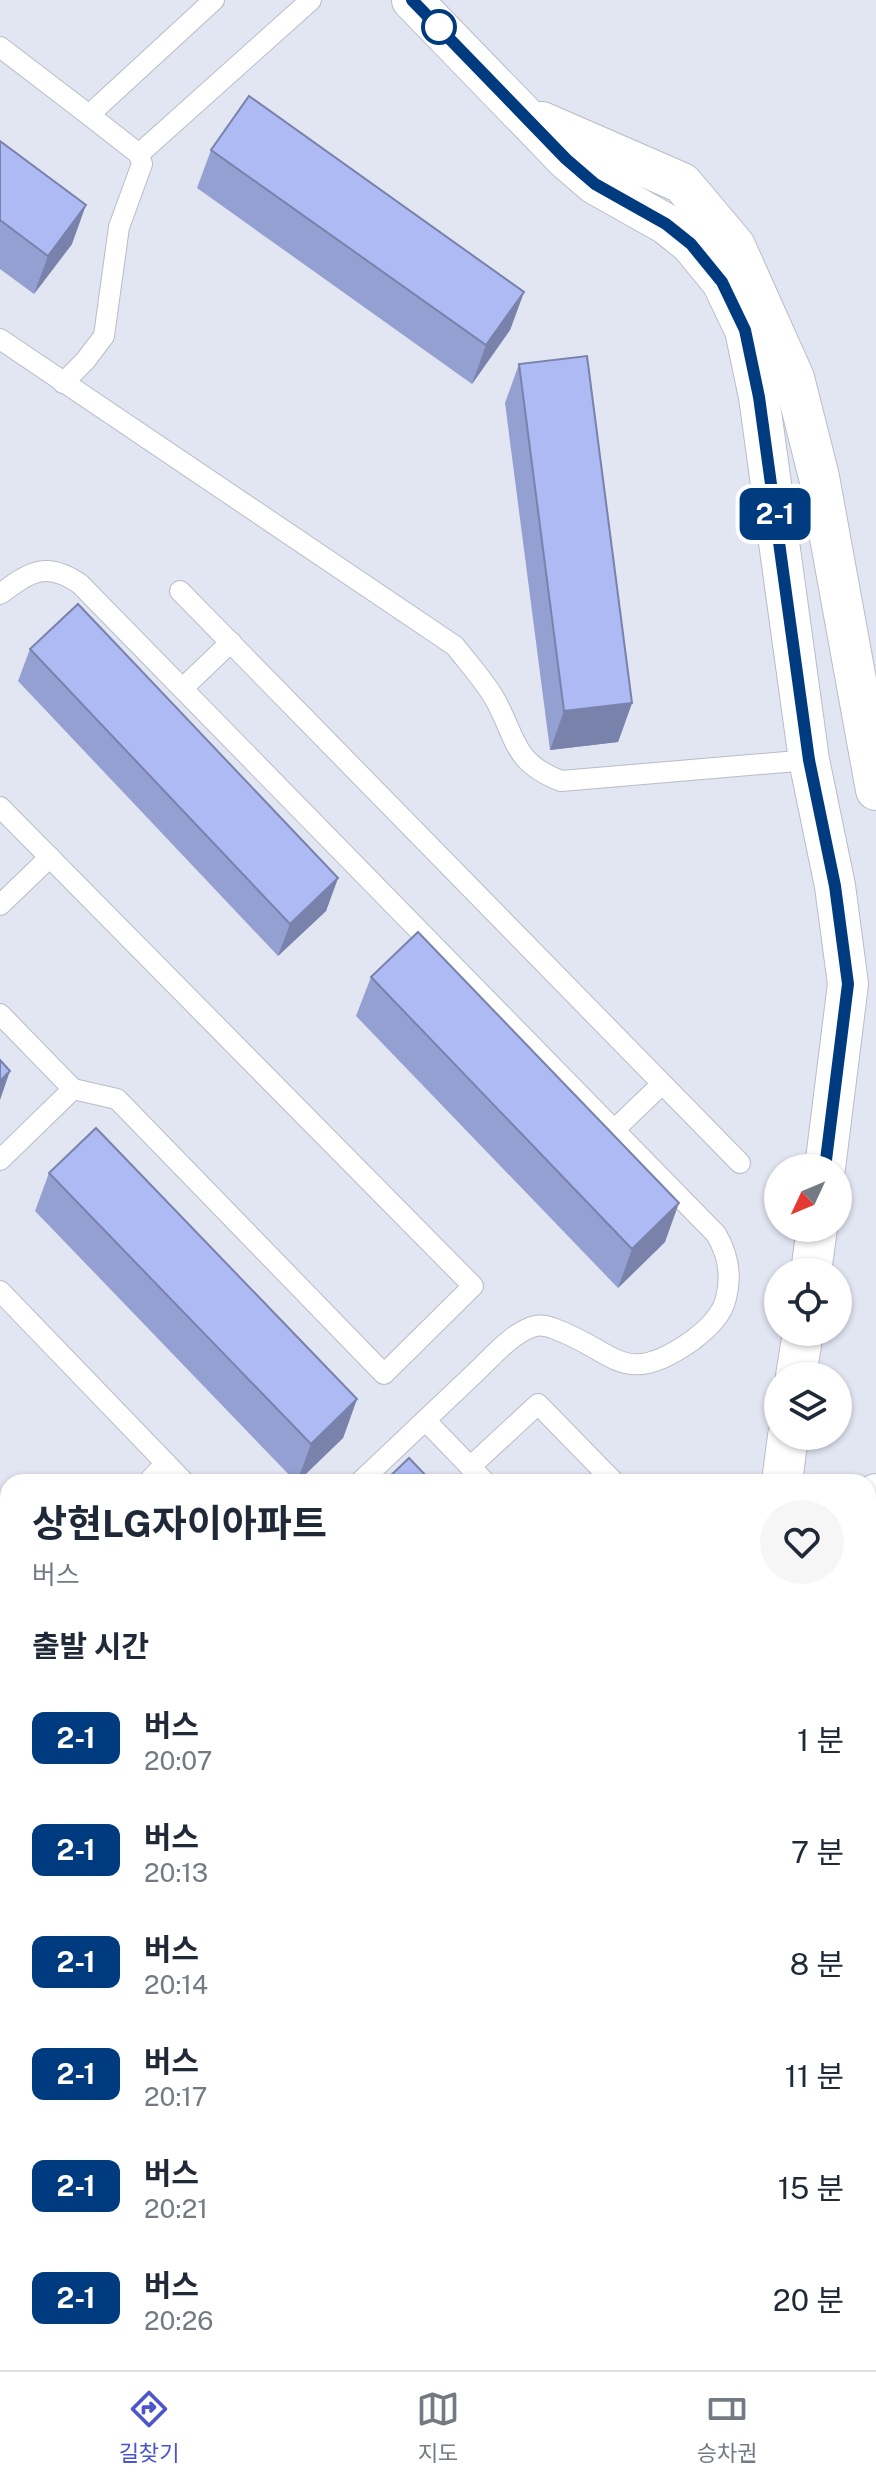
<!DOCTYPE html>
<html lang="ko">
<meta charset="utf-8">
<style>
body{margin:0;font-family:"Public Sans","Noto Sans KR",sans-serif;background:#f6f6f7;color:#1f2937;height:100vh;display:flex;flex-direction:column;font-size:30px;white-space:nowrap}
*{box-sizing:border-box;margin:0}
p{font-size:26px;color:#747a83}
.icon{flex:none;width:44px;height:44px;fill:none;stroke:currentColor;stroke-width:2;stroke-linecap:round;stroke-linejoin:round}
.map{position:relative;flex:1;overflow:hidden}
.sheet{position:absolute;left:0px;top:1474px;width:876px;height:896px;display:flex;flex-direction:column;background:#fff;border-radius:24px 24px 0 0;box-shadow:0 2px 6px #0004}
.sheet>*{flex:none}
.badge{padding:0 16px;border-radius:12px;font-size:28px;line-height:52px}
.needle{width:52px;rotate:226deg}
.tools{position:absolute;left:764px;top:1154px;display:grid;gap:16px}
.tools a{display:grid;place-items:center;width:88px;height:88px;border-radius:50%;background:#fff;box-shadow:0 2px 6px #0004;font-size:40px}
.map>.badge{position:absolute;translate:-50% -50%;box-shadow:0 0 0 4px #fff}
h2{padding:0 32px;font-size:30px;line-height:72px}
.round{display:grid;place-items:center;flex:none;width:84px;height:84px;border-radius:42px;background:#f6f6f7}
.overview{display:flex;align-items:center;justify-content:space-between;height:136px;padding:0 32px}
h1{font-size:38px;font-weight:700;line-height:60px}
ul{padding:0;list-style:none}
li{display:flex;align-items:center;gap:24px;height:112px;padding:0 32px}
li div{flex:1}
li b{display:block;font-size:30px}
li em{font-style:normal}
li .badge{min-width:88px;font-weight:700;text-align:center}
.dock{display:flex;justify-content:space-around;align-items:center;height:112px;border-top:2px solid #e0e1e3;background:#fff;font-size:22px;color:#747a83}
.dock a{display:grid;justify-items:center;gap:4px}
.dock .current{color:#4d55cb}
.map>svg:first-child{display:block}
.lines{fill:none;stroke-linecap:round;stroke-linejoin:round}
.service-casing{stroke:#b9bcc8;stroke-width:22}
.minor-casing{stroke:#b9bcc8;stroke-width:42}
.tertiary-casing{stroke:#b9bcc8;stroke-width:46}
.service{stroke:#fff;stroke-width:20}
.minor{stroke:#fff;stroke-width:40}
.tertiary{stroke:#fff;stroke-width:44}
.wall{fill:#95a0d2}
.shaded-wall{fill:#7982ab}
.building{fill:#adbaf4;stroke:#7982ab;stroke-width:2}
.line-casing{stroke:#fff;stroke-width:18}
.line{stroke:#003b80;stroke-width:12}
.stop-dot{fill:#fff;stroke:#003b80;stroke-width:4}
</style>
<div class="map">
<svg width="876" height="2370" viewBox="0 0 876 2370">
<rect width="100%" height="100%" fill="#e2e5f2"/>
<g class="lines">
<g class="service-casing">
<g id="service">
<path d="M 0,47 L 89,115 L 214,0"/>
<path d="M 89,115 L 139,154"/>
<path d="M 0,339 L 455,646 C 468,663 482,678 493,696 C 517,736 510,761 561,781 L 809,760"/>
<path d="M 63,383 L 85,361 L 104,336 L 119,227 L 142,164 L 139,154 L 311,0"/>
<path d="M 180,591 L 740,1163"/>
<path d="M 0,594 C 30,572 46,560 80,584 L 716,1234 C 728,1254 732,1275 726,1298 C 722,1316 707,1329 693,1340 C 623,1390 616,1351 555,1329 C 548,1326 539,1324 532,1327 C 511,1334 491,1358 475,1373 C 437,1409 398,1446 360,1482"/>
<path d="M 183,688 L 231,642"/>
<path d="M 0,807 L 473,1286 L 384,1374 L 117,1099 L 73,1089 L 0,1014"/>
<path d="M 0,905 L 50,857"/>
<path d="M 614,1130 L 662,1084"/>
<path d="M 0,1160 L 73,1089"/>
<path d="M 0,1291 L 184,1482"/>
<path d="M 425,1420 L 485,1482"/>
<path d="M 470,1467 L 538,1404 L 614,1482"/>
<path d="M 148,1482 L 166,1463"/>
<path d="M 0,1636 L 8,1627"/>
<path d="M 868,1704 L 876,1699"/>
<path d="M 0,1825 L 8,1833"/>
<path d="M 0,1956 L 8,1964"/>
</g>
</g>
<g class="minor-casing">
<g id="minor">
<path d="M 412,0 L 566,159 L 595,184 L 666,224 L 691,244 L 722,282 L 745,330 L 759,397 L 809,760 L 835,886 L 848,984 L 825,1168"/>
<path d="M 542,122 L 682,183 L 735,246 L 794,378 L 819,477 L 876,790"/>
<path d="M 811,1272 L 817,1228"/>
<path d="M 796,1376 L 803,1332"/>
<path d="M 782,1482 L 788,1436"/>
<path d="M 868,1522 L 876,1494"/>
</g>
</g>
<g class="tertiary-casing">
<g id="tertiary">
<path d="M 868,2184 C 874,2212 876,2236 868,2262"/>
<path d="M 318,2370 L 326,2362"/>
<path d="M 812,2370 L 816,2362"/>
</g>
</g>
<use href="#service" class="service"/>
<use href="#minor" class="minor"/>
<use href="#tertiary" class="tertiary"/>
</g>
<g class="wall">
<path d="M 0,141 L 72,244 L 34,294 L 0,269 Z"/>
<path d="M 211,150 L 524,292 L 510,330 L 472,384 L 197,188 Z"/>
<path d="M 519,364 L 632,703 L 618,742 L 550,750 L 505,403 Z"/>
<path d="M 30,649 L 338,878 L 326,911 L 278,956 L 18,681 Z"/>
<path d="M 371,977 L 665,1242 L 618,1288 L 356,1016 Z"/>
<path d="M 49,1173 L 357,1399 L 343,1438 L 298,1482 L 296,1482 L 35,1211 Z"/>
<path d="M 8,1656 L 8,1761 L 0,1752 L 0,1664 Z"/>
</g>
<g class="shaded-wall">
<path d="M 86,205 L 72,244 L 34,294 L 48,256 Z"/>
<path d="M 524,292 L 510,330 L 472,384 L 486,345 Z"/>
<path d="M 632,703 L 618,742 L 550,750 L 564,711 Z"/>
<path d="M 338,878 L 326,911 L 278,956 L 290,924 Z"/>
<path d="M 10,1071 L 0,1100 L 0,1081 Z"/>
<path d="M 679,1203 L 665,1242 L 618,1288 L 632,1249 Z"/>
<path d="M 357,1399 L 343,1438 L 297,1482 L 311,1444 Z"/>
</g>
<g class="building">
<path d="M 249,96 L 524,292 L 486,345 L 211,150 Z"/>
<path d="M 0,141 L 86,205 L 48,256 L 0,220 Z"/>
<path d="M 587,356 L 632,703 L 564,711 L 519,364 Z"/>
<path d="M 78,604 L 338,878 L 290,924 L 30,649 Z"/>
<path d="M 418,932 L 679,1203 L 632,1249 L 371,977 Z"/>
<path d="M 0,1060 L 10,1071 L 0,1081 Z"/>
<path d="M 96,1128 L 357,1399 L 311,1444 L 49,1173 Z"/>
<path d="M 409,1458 L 432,1482 L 384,1482 Z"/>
<path d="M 8,1656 L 8,1707 L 0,1699 L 0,1664 Z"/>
<path d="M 415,2362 L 557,2362 L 565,2370 L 407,2370 Z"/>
<path d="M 626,2362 L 705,2362 L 701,2370 L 622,2370 Z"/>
</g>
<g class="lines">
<g class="line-casing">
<path id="line" d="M 412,0 L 566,159 L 595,184 L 666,224 L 691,244 L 722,282 L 745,330 L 759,397 L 809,760 L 835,886 L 848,984 L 825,1168"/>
</g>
<use href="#line" class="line"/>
</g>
<circle class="stop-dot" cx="439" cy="27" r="16"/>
</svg>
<div class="tools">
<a><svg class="needle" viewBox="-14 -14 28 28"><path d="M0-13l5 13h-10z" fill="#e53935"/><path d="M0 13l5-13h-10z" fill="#747a83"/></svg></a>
<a><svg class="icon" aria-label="locate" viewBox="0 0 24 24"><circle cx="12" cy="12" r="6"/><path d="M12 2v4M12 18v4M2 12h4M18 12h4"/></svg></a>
<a><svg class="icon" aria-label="layers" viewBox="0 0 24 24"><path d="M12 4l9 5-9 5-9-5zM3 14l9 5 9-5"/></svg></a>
</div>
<b class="badge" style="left:775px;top:514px;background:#003b80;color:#fff">2-1</b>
<section class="sheet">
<div class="overview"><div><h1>상현LG자이아파트</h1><p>버스</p></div><a class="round"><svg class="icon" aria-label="heart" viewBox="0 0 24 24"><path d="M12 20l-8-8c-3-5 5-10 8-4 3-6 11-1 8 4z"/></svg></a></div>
<h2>출발 시간</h2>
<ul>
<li><span class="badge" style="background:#003b80;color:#fff">2-1</span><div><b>버스</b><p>20:07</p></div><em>1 분</em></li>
<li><span class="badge" style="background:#003b80;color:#fff">2-1</span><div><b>버스</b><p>20:13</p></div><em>7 분</em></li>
<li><span class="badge" style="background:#003b80;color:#fff">2-1</span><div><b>버스</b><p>20:14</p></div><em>8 분</em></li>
<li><span class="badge" style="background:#003b80;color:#fff">2-1</span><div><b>버스</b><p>20:17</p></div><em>11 분</em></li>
<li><span class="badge" style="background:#003b80;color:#fff">2-1</span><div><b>버스</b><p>20:21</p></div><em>15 분</em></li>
<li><span class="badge" style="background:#003b80;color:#fff">2-1</span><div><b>버스</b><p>20:26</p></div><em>20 분</em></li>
</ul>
</section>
</div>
<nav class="dock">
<a class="current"><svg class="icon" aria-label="directions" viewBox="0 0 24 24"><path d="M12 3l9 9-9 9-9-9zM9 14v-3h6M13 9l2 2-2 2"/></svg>길찾기</a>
<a><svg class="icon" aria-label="map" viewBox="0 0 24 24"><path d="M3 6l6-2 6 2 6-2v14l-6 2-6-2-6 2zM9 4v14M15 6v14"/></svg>지도</a>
<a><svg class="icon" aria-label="tickets" viewBox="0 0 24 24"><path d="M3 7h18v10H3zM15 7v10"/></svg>승차권</a>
</nav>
